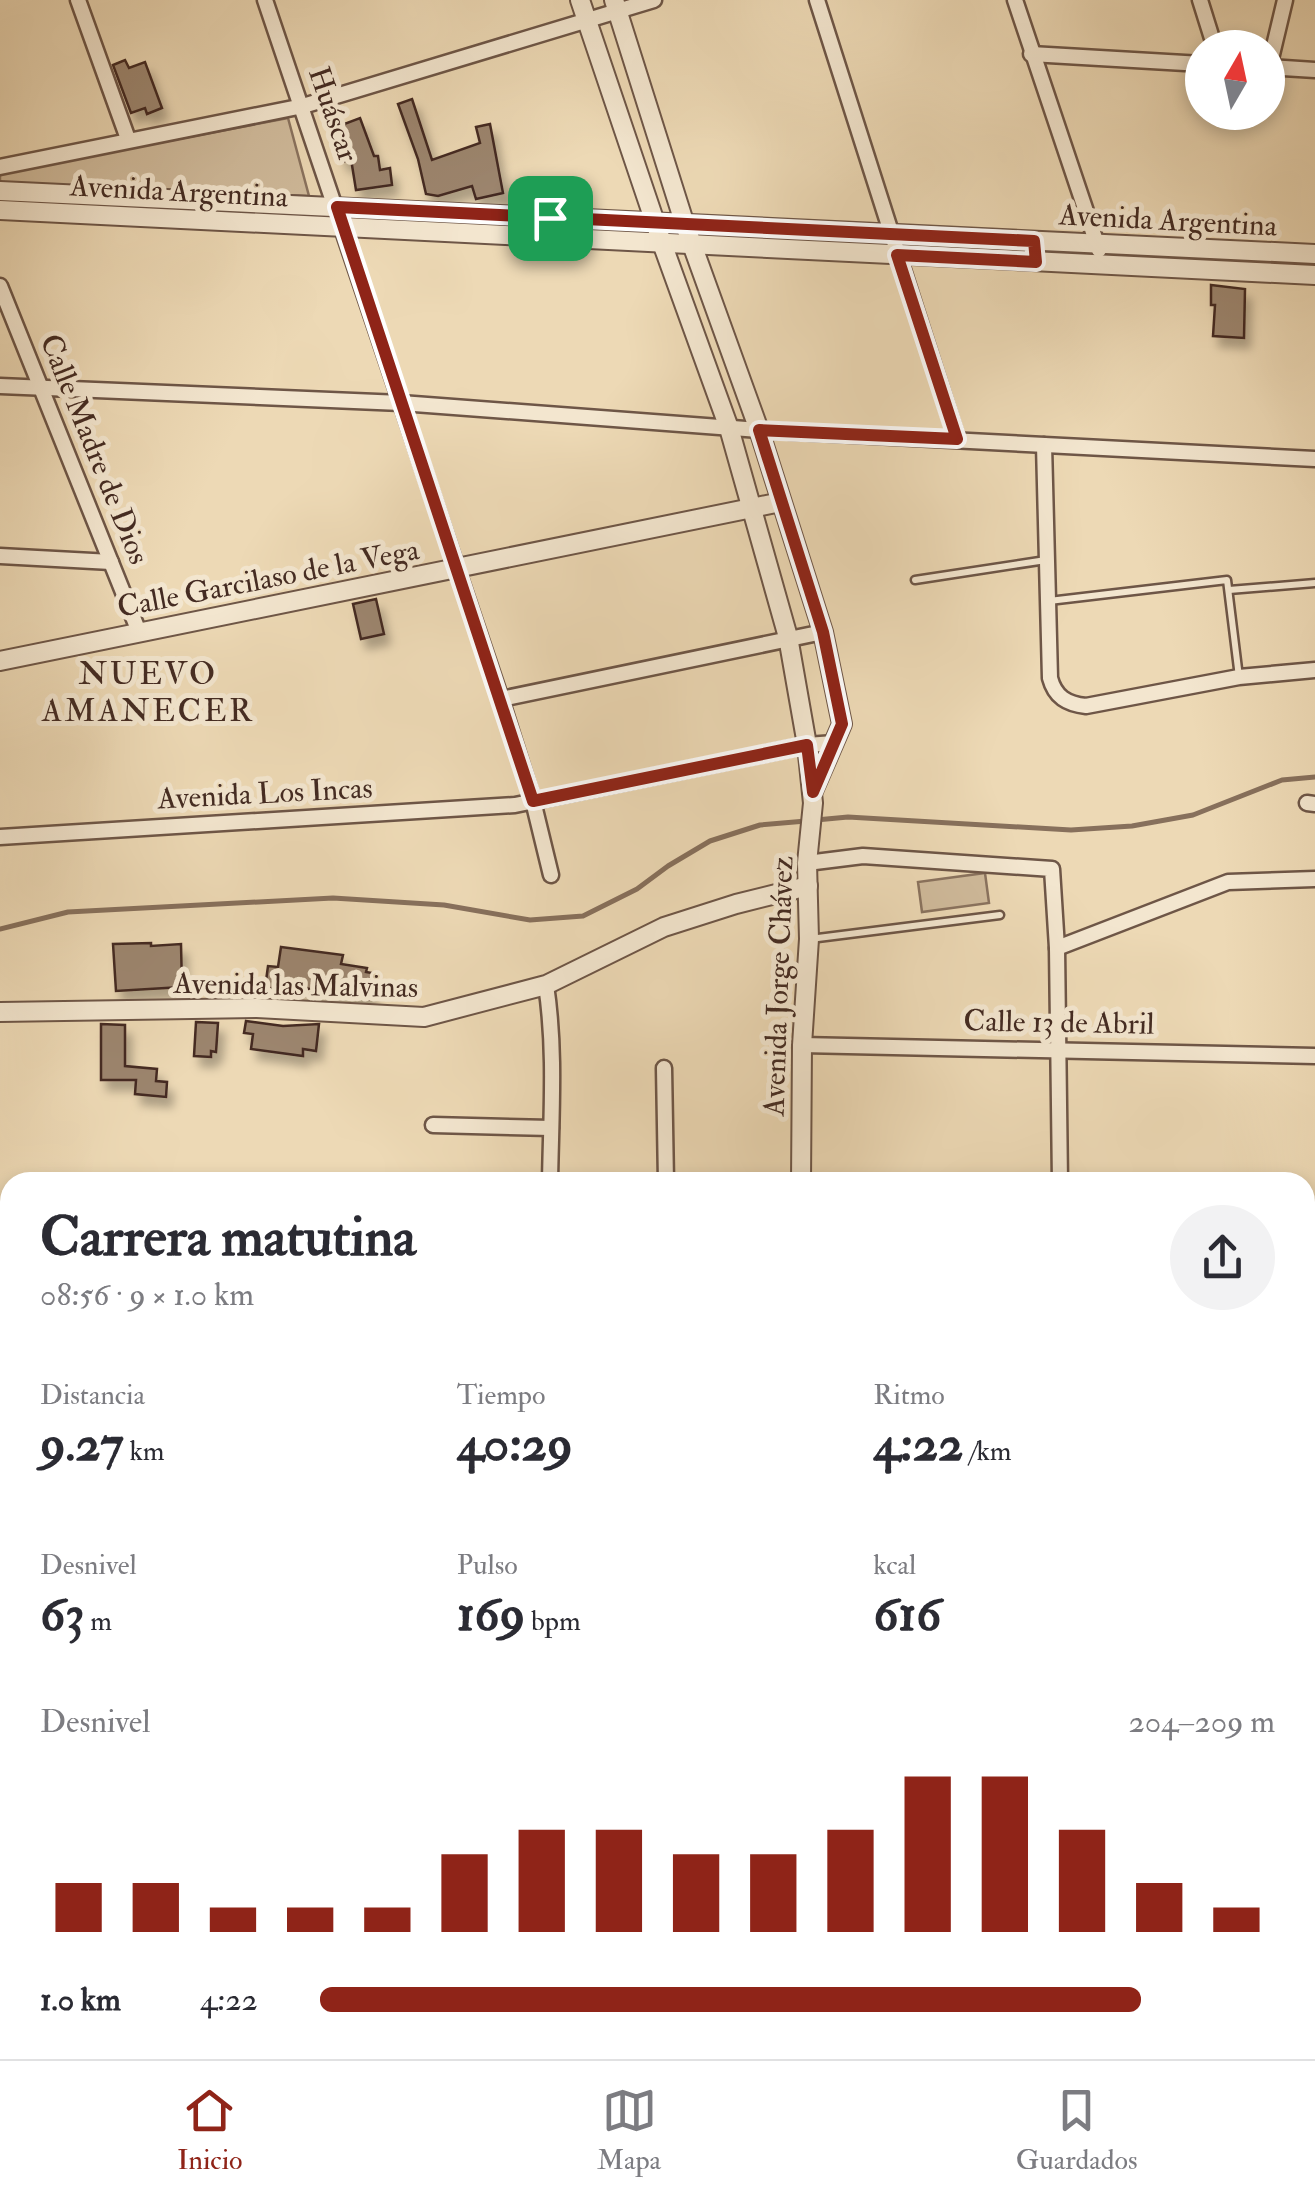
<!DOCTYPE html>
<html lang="es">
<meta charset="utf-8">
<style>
:root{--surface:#fff;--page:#f2f2f3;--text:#2b2b33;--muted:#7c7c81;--line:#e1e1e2;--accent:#8f2418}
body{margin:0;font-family:"IM FELL Double Pica",serif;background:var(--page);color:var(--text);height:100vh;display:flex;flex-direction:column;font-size:38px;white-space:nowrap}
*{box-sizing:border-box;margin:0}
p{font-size:32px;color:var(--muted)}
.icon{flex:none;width:55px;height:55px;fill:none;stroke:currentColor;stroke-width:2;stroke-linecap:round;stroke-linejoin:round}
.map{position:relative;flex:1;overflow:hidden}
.panel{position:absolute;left:0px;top:1172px;width:1315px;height:888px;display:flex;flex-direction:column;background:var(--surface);border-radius:30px 30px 0 0;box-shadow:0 5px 15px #0003}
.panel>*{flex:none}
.needle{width:65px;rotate:9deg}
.controls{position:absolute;left:1185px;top:30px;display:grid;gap:20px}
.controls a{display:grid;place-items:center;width:100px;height:100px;border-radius:50%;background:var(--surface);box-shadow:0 5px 15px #0003;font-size:50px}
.pin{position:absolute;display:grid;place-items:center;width:85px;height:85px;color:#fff;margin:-42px;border-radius:20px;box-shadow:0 5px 15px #0006}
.round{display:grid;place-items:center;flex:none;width:105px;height:105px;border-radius:52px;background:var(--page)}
.summary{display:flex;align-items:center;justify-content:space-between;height:170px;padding:0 40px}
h1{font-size:55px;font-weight:800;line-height:75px}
.figures{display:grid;grid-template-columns:repeat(3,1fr);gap:15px;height:170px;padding:10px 40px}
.figures div{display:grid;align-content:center}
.figures b{font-size:50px;font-weight:800}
.figures small{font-size:28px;font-weight:400}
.figures p{font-size:28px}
.chart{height:280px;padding:20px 40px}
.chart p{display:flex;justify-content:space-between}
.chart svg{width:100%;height:180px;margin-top:10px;stroke:var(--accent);stroke-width:6}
ul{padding:0 40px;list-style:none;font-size:32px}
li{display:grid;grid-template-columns:160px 120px 1fr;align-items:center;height:75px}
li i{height:25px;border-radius:12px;background:var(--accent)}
.tab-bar{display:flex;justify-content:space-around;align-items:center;height:140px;border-top:2px solid var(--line);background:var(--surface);font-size:28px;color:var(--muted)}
.tab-bar a{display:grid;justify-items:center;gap:5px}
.tab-bar .selected{color:var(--accent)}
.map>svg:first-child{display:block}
.green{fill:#d0bb9c;stroke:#8a735f;stroke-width:2.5}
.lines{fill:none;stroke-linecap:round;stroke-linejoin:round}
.stream{stroke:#87705c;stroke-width:5}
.building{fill:#9c856e;stroke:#442b22;stroke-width:2.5;filter:url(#shadow)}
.service-casing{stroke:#6e5647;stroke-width:11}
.minor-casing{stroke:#6e5647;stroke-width:19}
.tertiary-casing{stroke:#6e5647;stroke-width:22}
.service{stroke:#f3e6cf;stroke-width:6}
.minor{stroke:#f3e6cf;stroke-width:14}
.tertiary{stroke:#f3e6cf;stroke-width:18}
.route-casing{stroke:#fff;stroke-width:20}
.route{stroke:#8f2418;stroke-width:12}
.labels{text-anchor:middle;stroke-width:10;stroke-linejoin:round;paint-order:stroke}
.street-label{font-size:30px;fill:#442b22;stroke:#f3e6cf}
.neighbourhood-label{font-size:32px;letter-spacing:2.5px;fill:#442b22;stroke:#f3e6cf}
</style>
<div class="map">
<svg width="1315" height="2059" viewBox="0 0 1315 2059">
<defs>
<filter id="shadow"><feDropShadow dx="6" dy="10" stdDeviation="5" flood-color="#0004"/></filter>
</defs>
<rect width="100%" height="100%" fill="#edd9b5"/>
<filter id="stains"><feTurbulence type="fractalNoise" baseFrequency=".002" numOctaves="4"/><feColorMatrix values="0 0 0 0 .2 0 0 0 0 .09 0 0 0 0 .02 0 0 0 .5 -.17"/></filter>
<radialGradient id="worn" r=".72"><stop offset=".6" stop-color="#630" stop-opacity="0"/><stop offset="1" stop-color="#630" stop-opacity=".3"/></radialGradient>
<g class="green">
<polygon points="288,118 309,196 0,184 0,173"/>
<polygon points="985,873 989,903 922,912 918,882"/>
<rect x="1305" y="1603" width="10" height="171"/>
</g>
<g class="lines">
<g class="stream">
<polyline points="816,820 848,817 1071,830 1132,826 1193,815 1282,780 1315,777"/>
<polyline points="0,929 68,912 333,898 444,905 530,920 583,916 637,889 668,866 710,841 760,825 806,821"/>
</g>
</g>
<g class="building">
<polygon points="125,60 129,68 145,62 162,108 147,114 145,108 131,113 113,65"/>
<polygon points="412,99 432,160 480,143 476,127 490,124 503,193 476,199 472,186 438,196 426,194 418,159 398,104"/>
<polygon points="360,118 374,156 378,156 380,170 390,168 392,185 356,190 351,159 343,162 331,129"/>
<polygon points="1211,285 1245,289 1244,338 1213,336 1215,305 1211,305"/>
<polygon points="376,599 384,634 361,639 353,604"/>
<polygon points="151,943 151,946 181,944 182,987 116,991 113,944"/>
<polygon points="281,947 343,955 341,964 367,968 366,972 372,973 369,999 286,985 285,990 265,988 268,966 278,967"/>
<polygon points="246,1021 283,1026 319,1024 316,1051 303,1049 303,1056 251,1049 253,1034 244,1033"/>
<polygon points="196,1022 218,1023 216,1052 211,1051 211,1057 194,1056"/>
<polygon points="101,1024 125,1025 125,1066 157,1069 156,1081 167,1082 166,1097 135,1094 136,1080 101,1080"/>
</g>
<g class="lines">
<g class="service-casing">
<g id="service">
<polyline points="915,580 1046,560"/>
<polyline points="1229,590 1315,583"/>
<polyline points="1049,601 1227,580 1239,677"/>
<polyline points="810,939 1000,915"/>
</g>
</g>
<g class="minor-casing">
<g id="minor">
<polyline points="78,0 128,139"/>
<polyline points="265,0 501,699 533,801 551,875"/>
<polyline points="817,0 957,439"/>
<polyline points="1015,0 1099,250"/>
<polyline points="1200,0 1215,48"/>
<polyline points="1031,54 1202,64"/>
<polyline points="1268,67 1315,70"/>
<polyline points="1269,67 1285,0"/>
<polyline points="0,167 303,106 654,0"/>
<polyline points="0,286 139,632"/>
<polyline points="0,386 401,403 759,430 1315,459"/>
<path d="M1044 445 1050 678C1055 697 1067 704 1086 706L1239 677 1315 670"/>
<polyline points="0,556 111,562"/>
<polyline points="501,699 823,632"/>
<polyline points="1307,803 1315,804"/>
<polyline points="0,837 515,805 807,745 834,743"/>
<polyline points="807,863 863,856 1052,869 1057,948 1060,1182"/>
<polyline points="1057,948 1228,882 1315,879"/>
<path d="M546 985C556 1051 551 1116 550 1182"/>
<polyline points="802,1045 1315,1056"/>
<polyline points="664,1068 666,1182"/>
<polyline points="433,1125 551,1128"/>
<polyline points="0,1230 10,1230"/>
<polyline points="1305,1235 1315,1235"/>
<polyline points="0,1405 10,1405"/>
<polyline points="1305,1416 1315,1416"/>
<polyline points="0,1489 10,1489"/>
<polyline points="1305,1594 1315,1594"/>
<polyline points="0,1663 10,1664"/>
<polyline points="0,1750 10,1678"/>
<polyline points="1305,1999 1315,1999"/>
<polyline points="1303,2050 1303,2059"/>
<polyline points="0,2051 77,2059"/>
<polyline points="115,2059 116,2050"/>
<polyline points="276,2059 281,2050"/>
<polyline points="796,2059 796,2050"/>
<polyline points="1063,2059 1063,2050"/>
</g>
</g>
<g class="tertiary-casing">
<g id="tertiary">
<polyline points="580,0 662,243 729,428 788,637 807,745 813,803 807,863 809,939 802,1045 801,1182"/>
<polyline points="614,0 685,225 759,430 823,632 842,724 813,791"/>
<polyline points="0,191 1315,254"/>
<polyline points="0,210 1315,275"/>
<polyline points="0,661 781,502"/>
<polyline points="0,1012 257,1008 424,1017 546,985 664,927 736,904 808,886"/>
<polyline points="1305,1785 1315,1784"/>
<polyline points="1305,1814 1315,1814"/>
<polyline points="549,2059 549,2050"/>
</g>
</g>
<use href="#service" class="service"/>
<use href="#minor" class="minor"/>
<use href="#tertiary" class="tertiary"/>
</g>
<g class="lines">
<g class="route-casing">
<polygon id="route" points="337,207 1034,241 1036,262 897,255 957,439 759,430 823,632 842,724 813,792 807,745 533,801"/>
</g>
<use href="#route" class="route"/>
</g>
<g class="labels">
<g class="street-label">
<text transform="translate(334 114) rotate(71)" y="10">Huáscar</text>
<text transform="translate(179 191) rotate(3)" y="10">Avenida Argentina</text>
<text transform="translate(1168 220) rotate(3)" y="10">Avenida Argentina</text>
<text transform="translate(95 449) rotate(68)" y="10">Calle Madre de Dios</text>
<text transform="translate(268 578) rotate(-11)" y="10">Calle Garcilaso de la Vega</text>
<text transform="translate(265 793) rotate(-3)" y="10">Avenida Los Incas</text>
<text transform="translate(296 985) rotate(1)" y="10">Avenida las Malvinas</text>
<text transform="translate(778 986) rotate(-88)" y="10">Avenida Jorge Chávez</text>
<text transform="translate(1059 1022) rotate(1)" y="10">Calle 13 de Abril</text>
</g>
<g class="neighbourhood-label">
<text x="148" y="684">NUEVO<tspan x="148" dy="37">AMANECER</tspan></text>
</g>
</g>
<rect width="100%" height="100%" filter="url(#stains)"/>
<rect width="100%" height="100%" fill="url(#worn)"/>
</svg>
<div class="controls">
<a><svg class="needle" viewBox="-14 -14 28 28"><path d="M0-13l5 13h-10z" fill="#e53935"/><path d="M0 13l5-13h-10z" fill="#7c7c81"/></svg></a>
</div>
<div class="pin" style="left:550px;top:218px;background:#1e9e55"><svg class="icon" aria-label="arrive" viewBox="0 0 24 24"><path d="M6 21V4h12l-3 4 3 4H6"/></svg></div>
<section class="panel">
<div class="summary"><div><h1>Carrera matutina</h1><p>08:56 · 9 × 1.0 km</p></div><a class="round"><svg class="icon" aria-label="share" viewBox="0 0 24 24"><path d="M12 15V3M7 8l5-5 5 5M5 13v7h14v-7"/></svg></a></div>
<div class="figures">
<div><p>Distancia</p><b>9.27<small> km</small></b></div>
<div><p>Tiempo</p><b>40:29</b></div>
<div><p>Ritmo</p><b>4:22<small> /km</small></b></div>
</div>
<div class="figures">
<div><p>Desnivel</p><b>63<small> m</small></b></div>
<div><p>Pulso</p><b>169<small> bpm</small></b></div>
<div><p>kcal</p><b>616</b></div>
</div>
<div class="chart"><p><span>Desnivel</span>204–209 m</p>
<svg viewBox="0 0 160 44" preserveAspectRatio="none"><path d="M5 44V32M15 44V32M25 44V38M35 44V38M45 44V38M55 44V25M65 44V19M75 44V19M85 44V25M95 44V25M105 44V19M115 44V6M125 44V6M135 44V19M145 44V32M155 44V38"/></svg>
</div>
<ul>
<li><b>1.0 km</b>4:22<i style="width:86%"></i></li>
</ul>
</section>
</div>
<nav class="tab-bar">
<a class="selected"><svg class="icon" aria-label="home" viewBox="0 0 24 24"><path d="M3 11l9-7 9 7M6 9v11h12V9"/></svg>Inicio</a>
<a><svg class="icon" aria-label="map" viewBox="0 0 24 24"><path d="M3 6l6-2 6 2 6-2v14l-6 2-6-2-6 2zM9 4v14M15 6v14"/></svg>Mapa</a>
<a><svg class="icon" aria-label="saved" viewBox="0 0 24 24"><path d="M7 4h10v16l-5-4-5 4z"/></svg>Guardados</a>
</nav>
